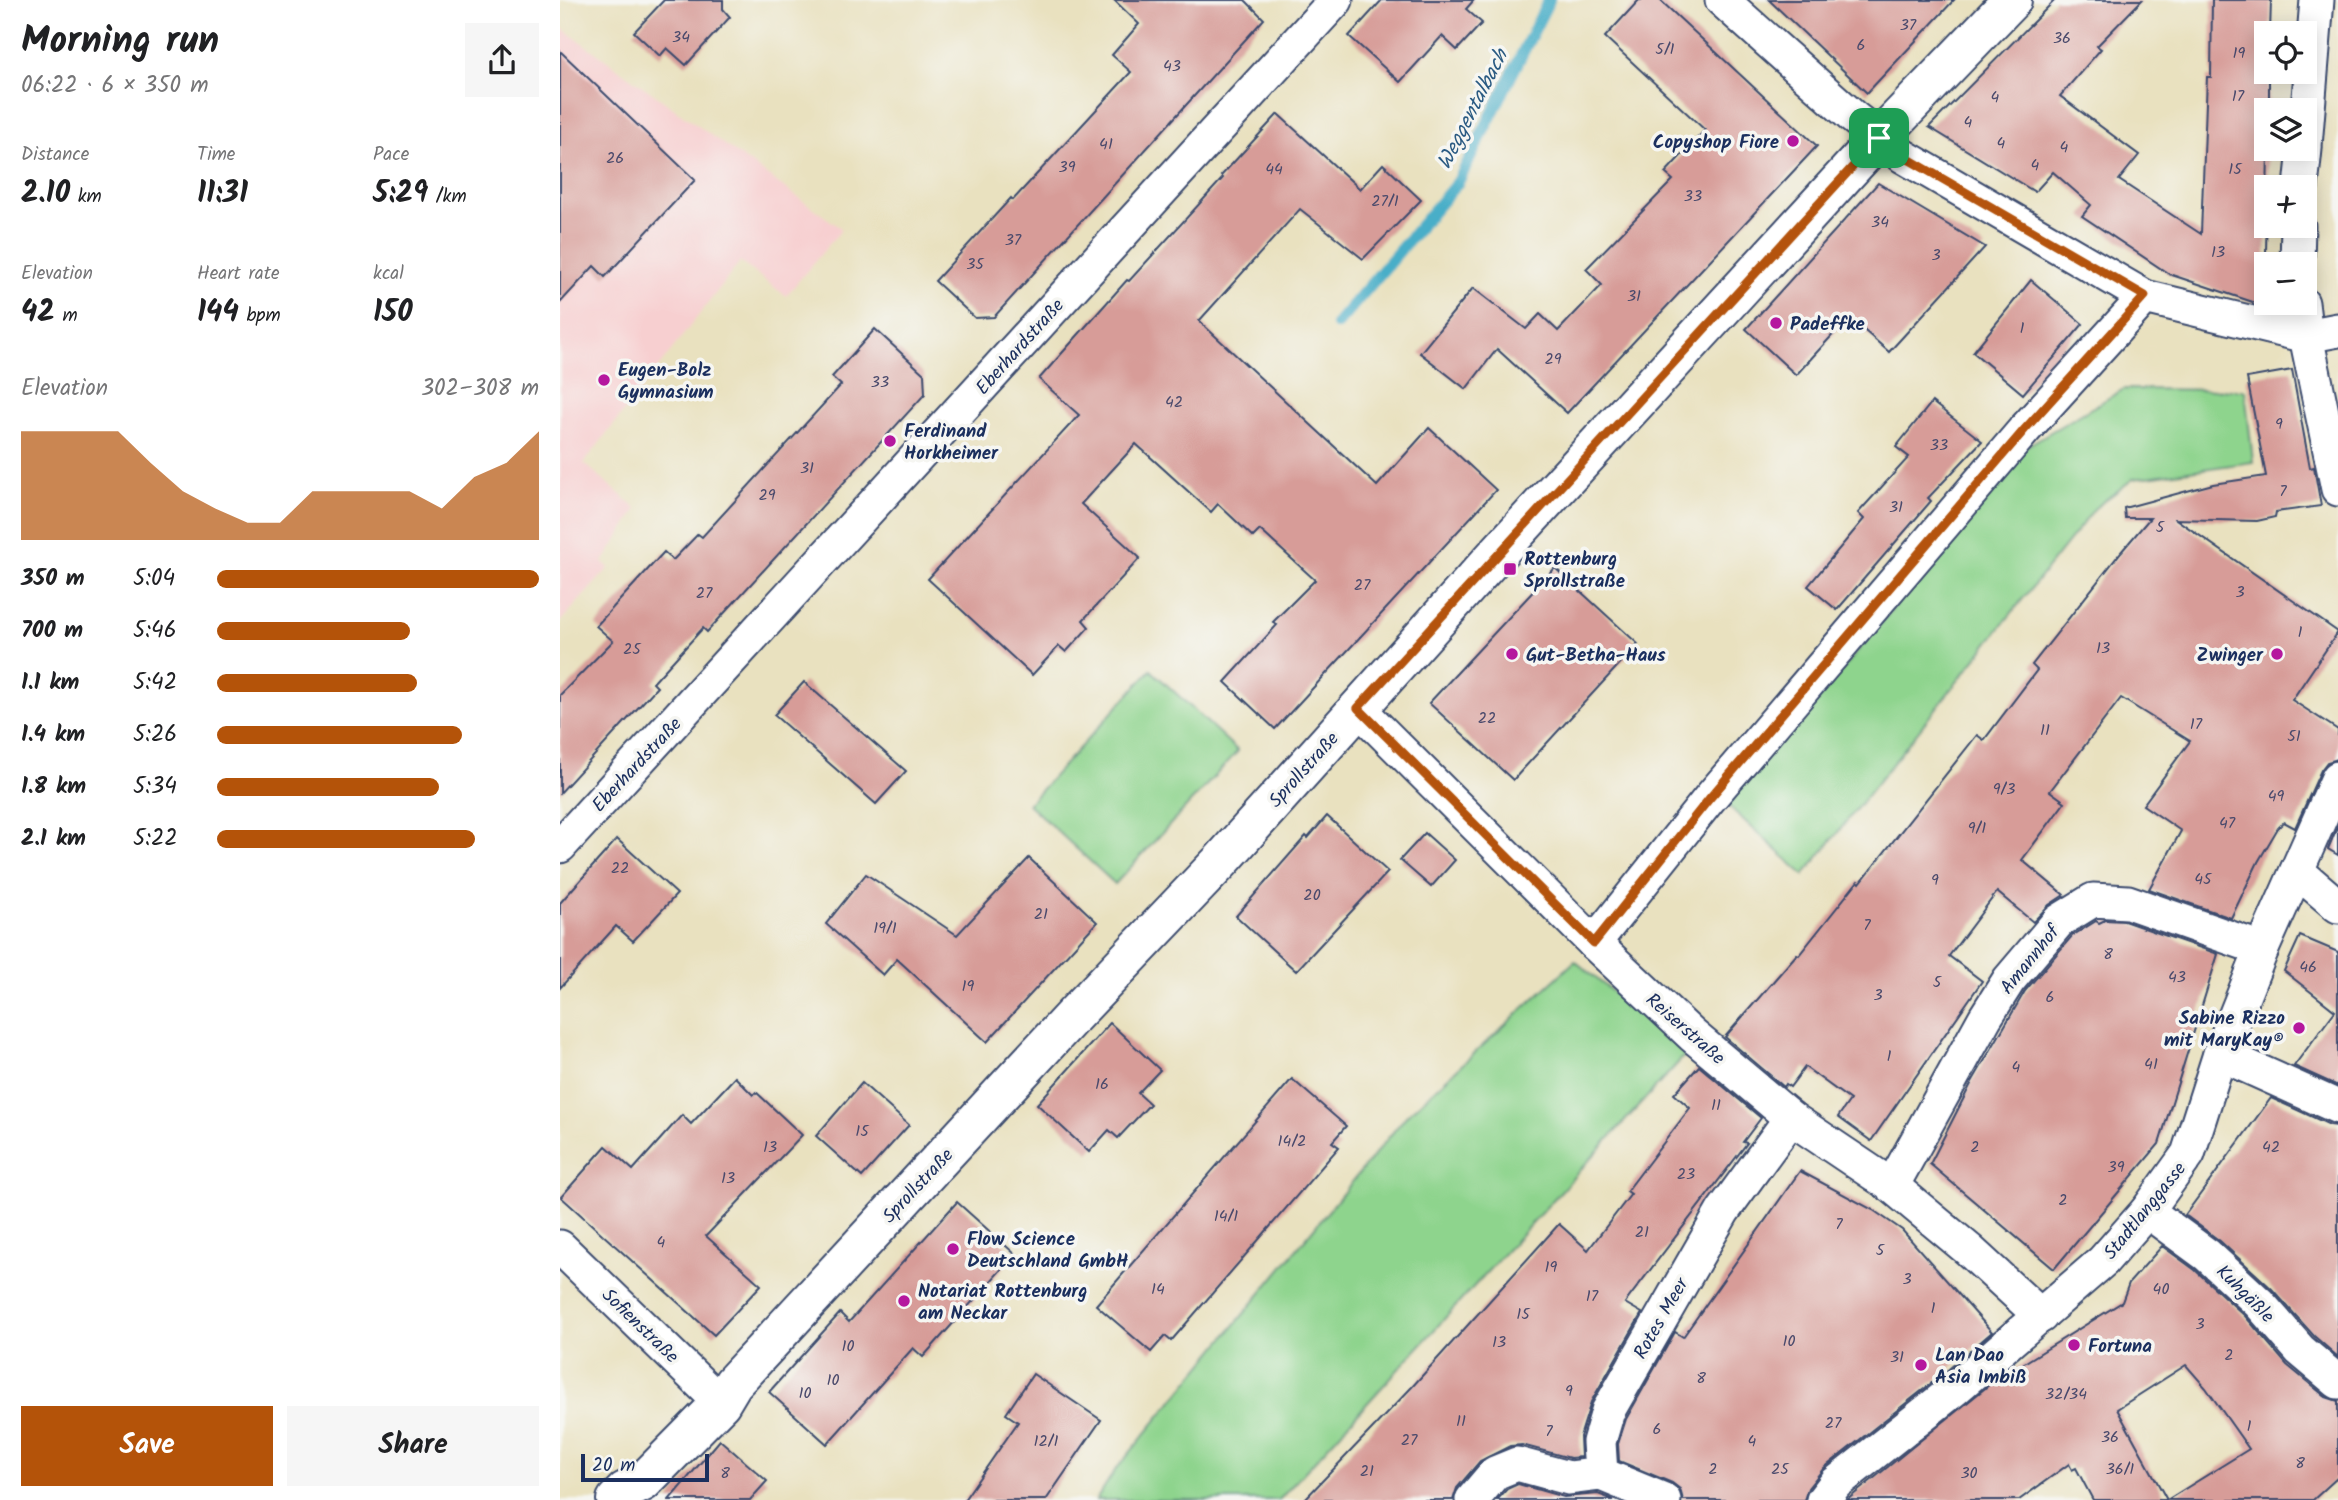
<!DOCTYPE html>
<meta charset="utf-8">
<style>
:root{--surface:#fff;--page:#f6f6f6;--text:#202124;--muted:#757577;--accent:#b45309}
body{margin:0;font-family:Kalam,sans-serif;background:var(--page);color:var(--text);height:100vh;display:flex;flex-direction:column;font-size:26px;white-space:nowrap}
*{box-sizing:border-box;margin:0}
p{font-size:23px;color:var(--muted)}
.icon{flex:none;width:38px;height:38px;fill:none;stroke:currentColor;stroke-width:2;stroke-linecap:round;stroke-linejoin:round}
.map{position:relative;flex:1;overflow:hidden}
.drawer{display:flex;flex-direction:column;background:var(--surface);width:560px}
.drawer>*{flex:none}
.fabs{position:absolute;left:1694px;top:21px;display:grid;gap:14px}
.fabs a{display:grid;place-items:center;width:63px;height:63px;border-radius:0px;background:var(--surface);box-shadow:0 4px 18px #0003;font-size:35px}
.scale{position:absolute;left:21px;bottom:18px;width:128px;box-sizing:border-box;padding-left:7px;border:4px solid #1b2f5e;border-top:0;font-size:19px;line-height:24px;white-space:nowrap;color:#1b2f5e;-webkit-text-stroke:5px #f6f6f2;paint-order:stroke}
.pin{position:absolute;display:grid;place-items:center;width:60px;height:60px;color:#fff;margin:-30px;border-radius:14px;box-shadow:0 4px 10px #0006}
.round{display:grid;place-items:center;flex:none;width:74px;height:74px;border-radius:0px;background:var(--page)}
.summary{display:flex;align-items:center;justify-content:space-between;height:119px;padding:0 21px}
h1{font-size:38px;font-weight:700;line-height:52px}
.figures{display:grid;grid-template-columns:repeat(3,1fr);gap:10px;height:119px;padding:7px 21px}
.figures div{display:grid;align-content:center}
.figures b{font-size:30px;font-weight:700}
.figures small{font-size:19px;font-weight:400}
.figures p{font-size:19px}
.chart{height:196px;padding:14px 21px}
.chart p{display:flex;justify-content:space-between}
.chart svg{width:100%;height:126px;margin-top:7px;fill:var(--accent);opacity:.7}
.primary-button{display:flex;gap:14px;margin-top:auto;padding:14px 21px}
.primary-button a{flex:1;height:80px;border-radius:0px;background:var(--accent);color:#fff;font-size:28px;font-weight:700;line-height:80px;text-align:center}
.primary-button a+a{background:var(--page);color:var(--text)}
ul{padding:0 21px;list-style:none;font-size:23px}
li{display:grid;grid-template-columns:112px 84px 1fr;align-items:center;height:52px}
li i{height:18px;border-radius:9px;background:var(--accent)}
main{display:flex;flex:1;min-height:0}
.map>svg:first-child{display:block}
.built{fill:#f7cfd0}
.green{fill:#8ed48d;stroke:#548276;stroke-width:2}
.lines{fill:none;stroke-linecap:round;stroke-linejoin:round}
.stream{stroke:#49aec8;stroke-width:12}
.building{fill:#d79c98}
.street-casing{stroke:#3a4a6d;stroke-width:37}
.secondary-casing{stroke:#3a4a6d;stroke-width:42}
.street{stroke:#fff;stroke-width:33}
.secondary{stroke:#fff;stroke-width:38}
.route-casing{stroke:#fff;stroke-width:14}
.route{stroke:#b45309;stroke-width:9}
.poi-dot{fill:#b5179e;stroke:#f6f6f2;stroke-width:2.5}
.labels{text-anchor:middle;stroke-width:7;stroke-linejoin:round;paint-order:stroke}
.number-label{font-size:16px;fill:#4a4a6c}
.poi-label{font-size:19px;font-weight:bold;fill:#1b2f5e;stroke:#f6f6f2;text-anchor:start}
.street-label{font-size:19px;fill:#1b2f5e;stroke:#f6f6f2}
.water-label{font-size:21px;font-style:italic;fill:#2b5b83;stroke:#f6f6f2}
</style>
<main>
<section class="drawer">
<div class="summary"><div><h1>Morning run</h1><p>06:22 · 6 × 350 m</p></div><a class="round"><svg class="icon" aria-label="share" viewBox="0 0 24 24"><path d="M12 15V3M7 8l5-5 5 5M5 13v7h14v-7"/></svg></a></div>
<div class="figures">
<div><p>Distance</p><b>2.10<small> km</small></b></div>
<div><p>Time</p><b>11:31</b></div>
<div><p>Pace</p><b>5:29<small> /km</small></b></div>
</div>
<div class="figures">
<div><p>Elevation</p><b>42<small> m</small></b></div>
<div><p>Heart rate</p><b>144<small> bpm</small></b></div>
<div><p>kcal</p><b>150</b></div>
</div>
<div class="chart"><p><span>Elevation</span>302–308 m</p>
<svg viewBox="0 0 160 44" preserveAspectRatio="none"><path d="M0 44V6L10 6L20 6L30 6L40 17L50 27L60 33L70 38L80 38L90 27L100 27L110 27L120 27L130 33L140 22L150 17L160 6V44z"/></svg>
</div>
<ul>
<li><b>350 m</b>5:04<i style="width:100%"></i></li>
<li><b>700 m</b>5:46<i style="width:60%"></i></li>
<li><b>1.1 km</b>5:42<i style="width:62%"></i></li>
<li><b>1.4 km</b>5:26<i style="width:76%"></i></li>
<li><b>1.8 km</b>5:34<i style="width:69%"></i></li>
<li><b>2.1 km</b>5:22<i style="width:80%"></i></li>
</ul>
<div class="primary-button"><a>Save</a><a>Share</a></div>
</section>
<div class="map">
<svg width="1778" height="1500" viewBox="0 0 1778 1500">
<rect width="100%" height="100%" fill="#f6f6f2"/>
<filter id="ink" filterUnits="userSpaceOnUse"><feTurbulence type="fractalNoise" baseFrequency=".0143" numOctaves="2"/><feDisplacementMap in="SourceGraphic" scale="14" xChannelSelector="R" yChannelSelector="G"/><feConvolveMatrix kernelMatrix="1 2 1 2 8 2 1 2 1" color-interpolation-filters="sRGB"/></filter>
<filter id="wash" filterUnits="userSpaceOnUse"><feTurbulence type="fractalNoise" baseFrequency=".00686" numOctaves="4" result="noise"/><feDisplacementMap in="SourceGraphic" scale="28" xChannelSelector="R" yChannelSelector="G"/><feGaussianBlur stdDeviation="1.57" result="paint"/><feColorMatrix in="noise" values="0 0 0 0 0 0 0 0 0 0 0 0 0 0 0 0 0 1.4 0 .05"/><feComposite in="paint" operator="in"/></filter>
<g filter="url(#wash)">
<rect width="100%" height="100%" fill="#e9e1bf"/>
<polygon class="built" points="0,27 282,229 226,296 180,262 24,463 77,509 43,562 49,568 0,622"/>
<g class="green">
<polygon points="1564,389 1685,390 1693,462 1573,479 1535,508 1244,875 1165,803 1260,697 1465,447"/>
<polygon points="591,670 678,751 555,884 468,804"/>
<polygon points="1015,961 1127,1053 719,1500 536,1500 554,1472 847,1115"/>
</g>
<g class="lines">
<polyline class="stream" points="777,324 898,182 989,0"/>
</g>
<g id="blocks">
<g class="building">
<polygon points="104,0 163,0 163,9 170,17 126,65 107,48 100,56 74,32"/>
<polygon points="554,0 685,0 704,19 434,317 415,318 375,281 451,198 453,200 571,72 552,55 579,24"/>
<polygon points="822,0 914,0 906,9 922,23 897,50 882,36 840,82 789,36"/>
<polygon points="1079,0 1100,0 1257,146 1007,413 937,349 906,389 860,353 913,288 966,329 980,314 998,331 1042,285 1026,269 1113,180 1105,173 1145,130 1045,37"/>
<polygon points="1209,0 1394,0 1307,93"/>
<polygon points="1495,0 1582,0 1537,46 1541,49 1500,96 1579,155 1559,180 1641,234 1647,77 1651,77 1652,0 1711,0 1710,33 1706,33 1706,72 1709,72 1709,110 1706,110 1708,149 1705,306 1609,274 1522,216 1531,205 1493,172 1475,192 1369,127"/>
<polygon points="0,51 135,180 45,277 34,266 0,303"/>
<polygon points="718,114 800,189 823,164 861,200 803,259 740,209 639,321 817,486 869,428 936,490 715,729 665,682 717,625 713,622 755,580 700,530 693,537 658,504 651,512 576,444 521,504 580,558 523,620 529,627 506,652 499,646 472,675 368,579 519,415 479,379 567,280 569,281 663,178 661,176"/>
<polygon points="1318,183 1425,247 1329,352 1289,317 1236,375 1186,329"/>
<polygon points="1471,280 1523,324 1463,394 1413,352"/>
<polygon points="315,329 364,374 365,394 147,632 143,628 93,683 97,687 0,793 0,695 53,641 36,626 104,552 113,560 138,534 142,537 281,385 272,377"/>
<polygon points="1732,370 1750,468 1754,467 1761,506 1716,512 1715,517 1697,521 1616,519 1778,632 1732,700 1778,730 1778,759 1767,762 1761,770 1735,828 1724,822 1718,828 1698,862 1671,918 1589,889 1621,831 1583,805 1630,741 1561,698 1490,791 1505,802 1462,860 1504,895 1489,905 1473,922 1437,892 1389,956 1422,981 1311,1141 1278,1117 1290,1100 1245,1067 1230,1087 1226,1084 1224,1087 1165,1037 1237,954 1239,955 1298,881 1300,883 1417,735 1424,740 1477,670 1472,665 1561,552 1590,518 1565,518 1564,508 1653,484 1706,476 1687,378"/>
<polygon points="1372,402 1422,441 1368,498 1371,501 1277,610 1248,586 1304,519 1298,513 1349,457 1336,447"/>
<polygon points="995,568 1078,644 953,780 869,703"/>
<polygon points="244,682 346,771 316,804 214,715"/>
<polygon points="767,816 828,872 736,971 676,916 746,836 748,838"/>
<polygon points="1778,825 1778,855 1768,849"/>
<polygon points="865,833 895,860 871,887 840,860"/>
<polygon points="57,839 117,894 73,941 56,926 0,988 0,903"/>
<polygon points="469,858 537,922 427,1042 337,959 323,975 266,924 306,874 397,935"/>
<polygon points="1545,920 1564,921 1658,954 1599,1144 1494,1269 1370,1164 1412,1082 1465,991 1512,936 1536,921 1539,923"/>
<polygon points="1740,936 1778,952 1778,1086 1734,1066 1775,1011 1724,971"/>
<polygon points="550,1023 600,1070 578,1093 590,1104 558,1138 549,1130 529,1152 477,1104"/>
<polygon points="1139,1066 1201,1118 1183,1142 1187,1143 1065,1303 1082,1313 1031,1402 1020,1437 1021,1457 1010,1458 962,1445 950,1446 920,1461 897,1488 893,1500 744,1500 852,1387 999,1224 1028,1250 1071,1194 1067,1191 1130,1108 1114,1094"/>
<polygon points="175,1077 193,1095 196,1092 242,1135 146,1236 201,1285 154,1335 1,1197 46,1146 73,1170 122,1115 131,1124"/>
<polygon points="732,1079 786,1126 772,1142 779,1147 611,1341 605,1336 591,1352 536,1305"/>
<polygon points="302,1083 349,1125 302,1177 256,1136"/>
<polygon points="1711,1098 1770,1125 1778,1126 1778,1357 1754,1336 1712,1289 1660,1241 1625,1215"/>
<polygon points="1240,1171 1313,1210 1342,1230 1432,1332 1383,1374 1264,1468 1248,1488 1244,1500 1123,1500 1120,1489 1112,1483 1059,1461 1058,1444 1066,1419 1115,1332 1123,1337"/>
<polygon points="397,1202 455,1254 363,1357 353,1348 267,1444 209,1392 280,1313 289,1322"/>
<polygon points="1602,1246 1635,1270 1685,1316 1727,1365 1766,1397 1778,1401 1778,1477 1753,1500 1607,1500 1689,1449 1646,1388 1626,1365 1557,1409 1607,1500 1533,1500 1516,1468 1512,1470 1509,1464 1459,1500 1287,1500 1429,1385 1562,1302 1569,1283"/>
<polygon points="473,1374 541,1420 486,1500 404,1500 458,1422 446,1414"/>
<polygon points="160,1440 207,1481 190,1500 109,1500"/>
<polygon points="958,1484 1004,1497 1038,1494 1054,1500 937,1500 947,1489"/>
</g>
</g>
</g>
<g filter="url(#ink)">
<use href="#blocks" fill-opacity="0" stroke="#3a4a6d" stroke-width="2"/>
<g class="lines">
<g class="street-casing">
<g id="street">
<polyline points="1162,0 1293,117 1343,156 1585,297 1746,336 1778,330"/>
<polyline points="1745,146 1757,0"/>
<polyline points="1741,187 1745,149"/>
<polyline points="1737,264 1738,226"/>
<polyline points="1742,303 1746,336 1778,489"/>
<polyline points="798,708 1034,943 1132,1035 1231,1118 1332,1186 1409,1250 1481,1316"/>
<polyline points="0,846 776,0"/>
<polyline points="1737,871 1778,906"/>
<polyline points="1034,943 1149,799 1465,429 1585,297"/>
<polyline points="1660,1054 1778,1107"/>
<polyline points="1332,1186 1425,1018 1449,980 1499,921 1533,900 1568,902 1702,949"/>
<polyline points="1587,1211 1647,1255 1699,1303 1740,1350 1778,1382"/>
<polyline points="0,1247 161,1403"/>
<polyline points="912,1500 935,1473 957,1464 1009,1478 1041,1474"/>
<polyline points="1104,1500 1041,1474 1039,1442 1048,1411 1163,1211 1231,1118"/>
<polyline points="1263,1500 1276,1483 1395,1389 1543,1261 1587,1211 1628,1154 1660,1054 1702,949 1778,778"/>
</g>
</g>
<g class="secondary-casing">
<polyline id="secondary" points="56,1500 65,1491 83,1482 161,1403 173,1383 511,1018 661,861 935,556 1319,138 1452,0"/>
</g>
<use href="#street" class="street"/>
<use href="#secondary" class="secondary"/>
</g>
</g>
<g class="lines" filter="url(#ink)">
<g class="route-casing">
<polygon id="route" points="1319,138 1343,156 1585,296 1465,429 1149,799 1034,943 798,708"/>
</g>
<use href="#route" class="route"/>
</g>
<g class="poi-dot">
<circle cx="1233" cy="141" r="7"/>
<circle cx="1216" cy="323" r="7"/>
<circle cx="44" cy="380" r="7"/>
<circle cx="330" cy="441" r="7"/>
<rect x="943" y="562" width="14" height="14" rx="3.5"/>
<circle cx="952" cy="654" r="7"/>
<circle cx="1717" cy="654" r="7"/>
<circle cx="1739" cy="1028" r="7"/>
<circle cx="393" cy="1249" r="7"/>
<circle cx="344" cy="1301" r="7"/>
<circle cx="1514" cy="1345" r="7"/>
<circle cx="1361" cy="1365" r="7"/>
</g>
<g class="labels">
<g class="number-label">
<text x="1348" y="30">37</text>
<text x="121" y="42">34</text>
<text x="1502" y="43">36</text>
<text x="1301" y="50">6</text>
<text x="1105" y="54">5/1</text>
<text x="1679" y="58">19</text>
<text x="612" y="71">43</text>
<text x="1678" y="101">17</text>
<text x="1435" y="102">4</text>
<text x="1408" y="127">4</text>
<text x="1441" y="148">4</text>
<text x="546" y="149">41</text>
<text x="1504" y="152">4</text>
<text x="55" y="163">26</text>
<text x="1475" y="170">4</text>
<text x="507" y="172">39</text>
<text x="714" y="174">44</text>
<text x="1675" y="174">15</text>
<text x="1133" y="201">33</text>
<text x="825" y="206">27/1</text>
<text x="1320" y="227">34</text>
<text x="453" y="245">37</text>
<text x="1658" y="257">13</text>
<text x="1376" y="260">3</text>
<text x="415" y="269">35</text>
<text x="1074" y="301">31</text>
<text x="1462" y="333">1</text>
<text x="993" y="364">29</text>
<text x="320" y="387">33</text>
<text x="614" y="407">42</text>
<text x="1719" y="429">9</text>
<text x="1379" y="450">33</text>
<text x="247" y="473">31</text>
<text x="1723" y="496">7</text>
<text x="207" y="500">29</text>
<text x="1336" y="512">31</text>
<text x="1600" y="532">5</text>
<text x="802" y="590">27</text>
<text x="1680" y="597">3</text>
<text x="144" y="598">27</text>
<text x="1740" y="637">1</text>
<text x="1543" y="653">13</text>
<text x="72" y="654">25</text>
<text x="927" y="723">22</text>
<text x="1636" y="729">17</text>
<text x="1485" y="735">11</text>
<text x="1734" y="741">51</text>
<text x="1444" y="794">9/3</text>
<text x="1716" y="801">49</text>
<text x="1667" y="828">47</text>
<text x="1417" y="833">9/1</text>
<text x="60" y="873">22</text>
<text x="1643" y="884">45</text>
<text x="1375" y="885">9</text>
<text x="752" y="900">20</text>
<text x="481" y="919">21</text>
<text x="1307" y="930">7</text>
<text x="325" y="933">19/1</text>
<text x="1548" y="959">8</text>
<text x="1748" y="972">46</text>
<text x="1617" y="982">43</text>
<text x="1377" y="987">5</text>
<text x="408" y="991">19</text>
<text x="1318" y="1000">3</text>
<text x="1490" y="1002">6</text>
<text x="1329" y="1061">1</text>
<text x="1591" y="1069">41</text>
<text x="1456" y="1072">4</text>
<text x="542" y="1089">16</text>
<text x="1156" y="1110">11</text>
<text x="302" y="1136">15</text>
<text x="732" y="1146">14/2</text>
<text x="210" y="1152">13</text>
<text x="1415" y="1152">2</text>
<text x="1711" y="1152">42</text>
<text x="1556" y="1172">39</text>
<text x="1126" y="1179">23</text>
<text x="168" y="1183">13</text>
<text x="1503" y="1205">2</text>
<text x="666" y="1221">14/1</text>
<text x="1279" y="1229">7</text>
<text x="1082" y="1237">21</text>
<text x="101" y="1247">4</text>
<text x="1320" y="1255">5</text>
<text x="991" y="1272">19</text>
<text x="1347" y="1284">3</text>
<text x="598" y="1294">14</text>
<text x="1601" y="1294">40</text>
<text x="1032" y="1301">17</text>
<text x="1373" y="1313">1</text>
<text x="963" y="1319">15</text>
<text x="1640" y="1329">3</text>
<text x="1229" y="1346">10</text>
<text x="939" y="1347">13</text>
<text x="288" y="1351">10</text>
<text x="1669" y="1360">2</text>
<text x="1337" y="1362">31</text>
<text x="1141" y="1383">8</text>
<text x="273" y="1385">10</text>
<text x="1009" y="1396">9</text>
<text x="245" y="1398">10</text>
<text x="1506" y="1399">32/34</text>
<text x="901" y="1426">11</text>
<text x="1273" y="1428">27</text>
<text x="1689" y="1431">1</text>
<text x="1097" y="1434">6</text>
<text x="989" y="1436">7</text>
<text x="1550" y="1442">36</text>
<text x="849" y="1445">27</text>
<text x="486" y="1446">12/1</text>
<text x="1192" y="1446">4</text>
<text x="1740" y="1468">8</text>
<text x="1153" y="1474">2</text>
<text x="1220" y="1474">25</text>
<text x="1560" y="1474">36/1</text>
<text x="807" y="1476">21</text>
<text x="165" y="1478">8</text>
<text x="1409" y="1478">30</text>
</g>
<g class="poi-label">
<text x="1219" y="148" text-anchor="end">Copyshop Fiore</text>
<text x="1230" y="330">Padeffke</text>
<text x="58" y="376">Eugen-Bolz<tspan x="58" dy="22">Gymnasium</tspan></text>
<text x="344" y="437">Ferdinand<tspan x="344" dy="22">Horkheimer</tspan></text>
<text x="964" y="565">Rottenburg<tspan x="964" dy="22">Sprollstraße</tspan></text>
<text x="966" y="661">Gut-Betha-Haus</text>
<text x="1703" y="661" text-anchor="end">Zwinger</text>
<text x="1725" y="1024" text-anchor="end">Sabine Rizzo<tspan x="1725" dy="22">mit MaryKay®</tspan></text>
<text x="407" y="1245">Flow Science<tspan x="407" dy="22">Deutschland GmbH</tspan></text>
<text x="358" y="1297">Notariat Rottenburg<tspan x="358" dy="22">am Neckar</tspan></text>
<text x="1528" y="1352">Fortuna</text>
<text x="1375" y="1361">Lan Dao<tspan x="1375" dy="22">Asia Imbiß</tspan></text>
</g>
<g class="street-label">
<text transform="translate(459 346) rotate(-48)" y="7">Eberhardstraße</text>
<text transform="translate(76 764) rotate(-47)" y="7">Eberhardstraße</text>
<text transform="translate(743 769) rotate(-48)" y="7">Sprollstraße</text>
<text transform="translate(1469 959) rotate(-51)" y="7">Amannhof</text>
<text transform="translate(1126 1028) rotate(41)" y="7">Reiserstraße</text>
<text transform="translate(357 1185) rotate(-47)" y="7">Sprollstraße</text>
<text transform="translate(1584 1210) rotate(-51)" y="7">Stadtlanggasse</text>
<text transform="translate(1686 1293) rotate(45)" y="7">Kuhgäßle</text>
<text transform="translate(1100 1318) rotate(-60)" y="7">Rotes Meer</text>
<text transform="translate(81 1325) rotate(44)" y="7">Sofienstraße</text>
</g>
<g class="water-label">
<text transform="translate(912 109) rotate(-63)" y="7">Weggentalbach</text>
</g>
</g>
</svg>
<div class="fabs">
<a><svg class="icon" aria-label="locate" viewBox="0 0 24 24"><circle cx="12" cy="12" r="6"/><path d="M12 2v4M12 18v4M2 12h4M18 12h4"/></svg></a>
<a><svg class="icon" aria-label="layers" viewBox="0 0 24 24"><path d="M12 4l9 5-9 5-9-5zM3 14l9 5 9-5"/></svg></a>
<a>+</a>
<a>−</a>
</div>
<div class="scale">20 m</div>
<div class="pin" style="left:1319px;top:138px;background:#1e9e55"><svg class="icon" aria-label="arrive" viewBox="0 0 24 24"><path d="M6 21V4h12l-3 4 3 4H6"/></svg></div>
</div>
</main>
